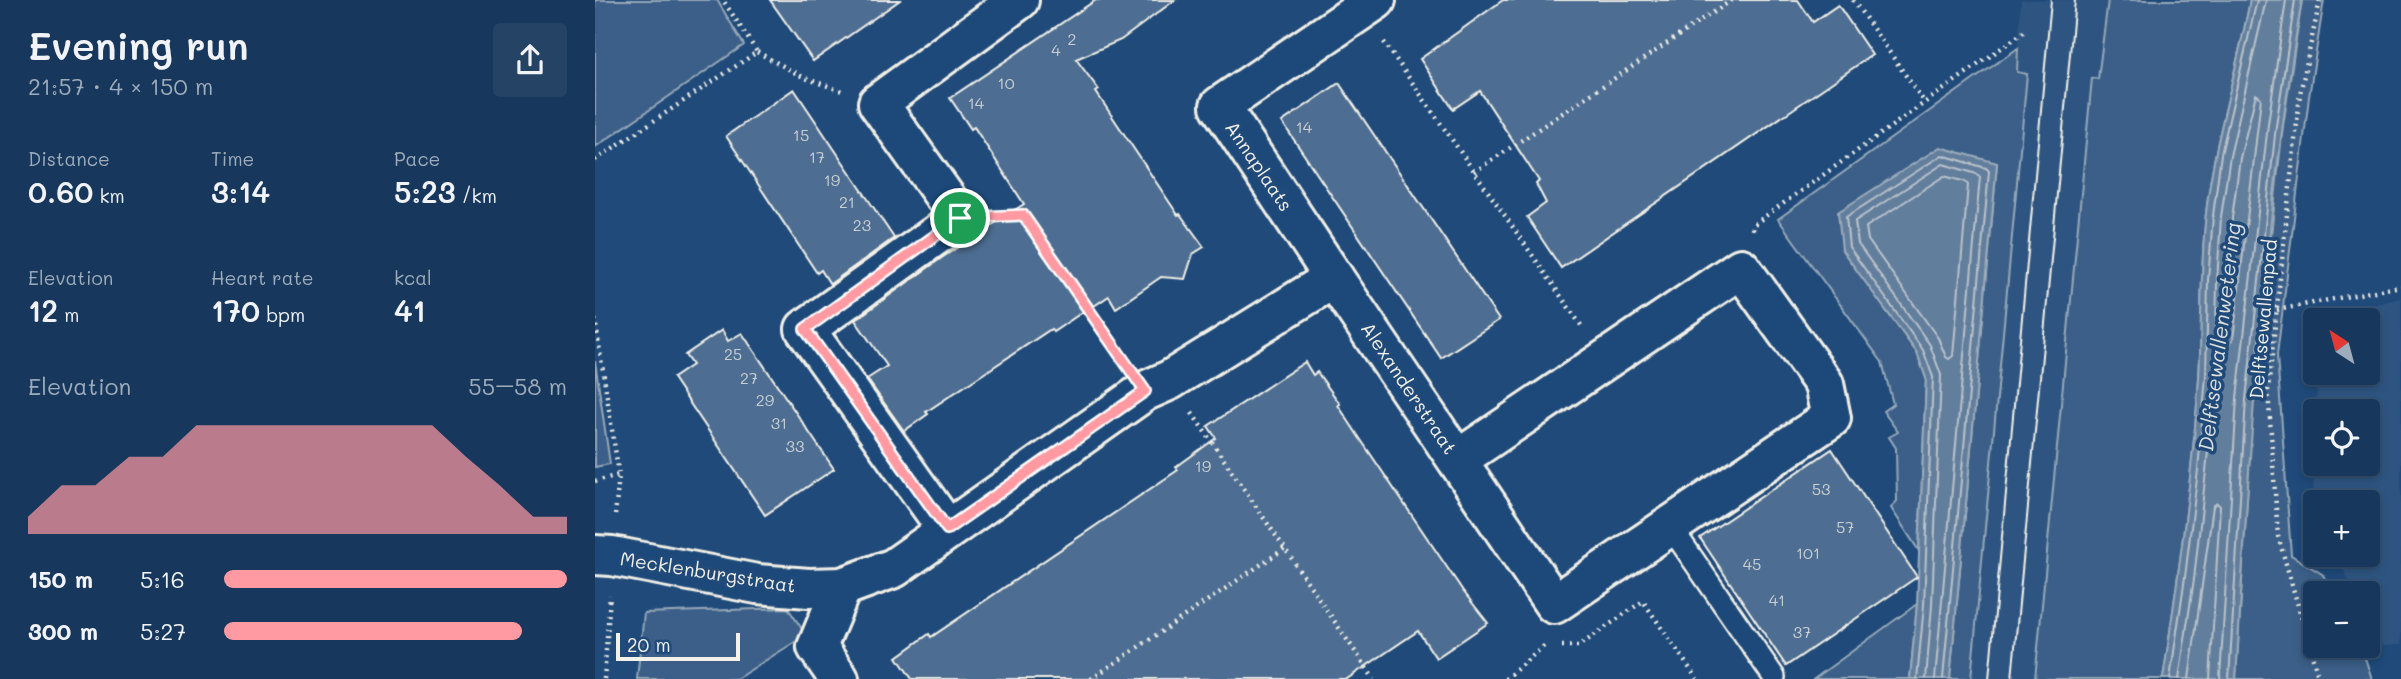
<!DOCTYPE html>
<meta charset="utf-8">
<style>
:root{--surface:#17385c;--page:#244365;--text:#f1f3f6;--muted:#9eacbb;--line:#365272;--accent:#ff9aa2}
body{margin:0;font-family:Mali,sans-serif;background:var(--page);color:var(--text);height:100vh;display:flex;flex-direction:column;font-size:26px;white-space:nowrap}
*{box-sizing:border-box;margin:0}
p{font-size:23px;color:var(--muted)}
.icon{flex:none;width:38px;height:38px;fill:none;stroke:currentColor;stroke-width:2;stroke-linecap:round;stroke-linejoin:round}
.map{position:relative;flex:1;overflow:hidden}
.drawer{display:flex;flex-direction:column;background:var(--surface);width:595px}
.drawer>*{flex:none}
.needle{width:46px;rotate:324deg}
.controls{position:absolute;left:1708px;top:308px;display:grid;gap:14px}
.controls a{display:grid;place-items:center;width:77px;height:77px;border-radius:7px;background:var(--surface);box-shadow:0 4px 10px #0003,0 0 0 2px var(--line);font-size:35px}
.scale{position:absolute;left:21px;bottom:18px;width:124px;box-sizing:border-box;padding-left:7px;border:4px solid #f4f1e8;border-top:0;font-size:19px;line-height:24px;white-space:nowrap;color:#f4f1e8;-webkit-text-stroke:5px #1f4a7a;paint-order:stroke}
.pin{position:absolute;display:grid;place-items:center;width:60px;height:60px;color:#fff;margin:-30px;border:4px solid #fff;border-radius:50%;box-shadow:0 2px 7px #0007}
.round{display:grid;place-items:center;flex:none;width:74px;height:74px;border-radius:7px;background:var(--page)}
.headline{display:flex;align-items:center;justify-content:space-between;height:119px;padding:0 28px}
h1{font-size:38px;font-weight:600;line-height:52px}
.stats{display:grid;grid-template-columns:repeat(3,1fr);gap:10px;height:119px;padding:7px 28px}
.stats div{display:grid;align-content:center}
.stats b{font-size:30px;font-weight:600}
.stats small{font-size:19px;font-weight:400}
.stats p{font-size:19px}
.chart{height:196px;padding:14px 28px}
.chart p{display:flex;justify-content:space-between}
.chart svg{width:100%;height:126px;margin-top:7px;fill:var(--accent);opacity:.7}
ul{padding:0 28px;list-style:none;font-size:23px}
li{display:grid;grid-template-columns:112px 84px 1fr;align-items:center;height:52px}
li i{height:18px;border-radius:9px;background:var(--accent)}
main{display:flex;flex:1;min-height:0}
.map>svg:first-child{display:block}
.built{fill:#2d5581}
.green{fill:#3a5f88;stroke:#97a8b8;stroke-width:2}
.water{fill:#627e9d;stroke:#9cacbb;stroke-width:2}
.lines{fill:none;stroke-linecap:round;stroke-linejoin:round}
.shore{stroke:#bac3ca;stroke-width:2}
.building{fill:#4d6e92;stroke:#f4f1e8;stroke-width:2}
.service-casing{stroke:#f4f1e8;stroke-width:26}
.minor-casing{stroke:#f4f1e8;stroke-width:44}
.path{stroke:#f4f1e8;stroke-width:4.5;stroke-dasharray:2 5;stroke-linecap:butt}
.service{stroke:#1f4a7a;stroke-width:21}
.minor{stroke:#1f4a7a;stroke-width:38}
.tram{stroke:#f4f1e8;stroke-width:2}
.route-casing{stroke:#fff;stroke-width:14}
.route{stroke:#ff9aa2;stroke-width:9}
.labels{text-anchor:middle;stroke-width:7;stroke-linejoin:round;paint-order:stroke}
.number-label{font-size:16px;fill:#cad0d2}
.street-label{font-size:19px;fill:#f4f1e8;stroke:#1f4a7a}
.water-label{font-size:21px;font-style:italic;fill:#dee0dd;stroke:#1f4a7a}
</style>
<main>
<section class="drawer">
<div class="headline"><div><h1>Evening run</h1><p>21:57 · 4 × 150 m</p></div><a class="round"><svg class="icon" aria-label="share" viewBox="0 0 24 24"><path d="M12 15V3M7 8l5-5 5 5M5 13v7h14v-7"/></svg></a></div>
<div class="stats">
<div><p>Distance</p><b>0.60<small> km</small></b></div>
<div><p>Time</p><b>3:14</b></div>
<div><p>Pace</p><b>5:23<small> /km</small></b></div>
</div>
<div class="stats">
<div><p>Elevation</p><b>12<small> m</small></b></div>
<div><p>Heart rate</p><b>170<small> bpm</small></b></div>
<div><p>kcal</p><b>41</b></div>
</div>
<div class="chart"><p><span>Elevation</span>55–58 m</p>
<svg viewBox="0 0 160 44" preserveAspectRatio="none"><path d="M0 44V38L10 27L20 27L30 17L40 17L50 6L60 6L70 6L80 6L90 6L100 6L110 6L120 6L130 17L140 27L150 38L160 38V44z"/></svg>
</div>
<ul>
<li><b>150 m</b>5:16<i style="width:100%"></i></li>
<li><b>300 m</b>5:27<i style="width:87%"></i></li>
</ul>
</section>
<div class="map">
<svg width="1806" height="679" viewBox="0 0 1806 679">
<rect width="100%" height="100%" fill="#1f4a7a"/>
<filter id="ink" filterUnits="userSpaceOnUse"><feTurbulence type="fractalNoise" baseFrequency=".0143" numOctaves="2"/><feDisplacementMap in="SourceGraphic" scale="14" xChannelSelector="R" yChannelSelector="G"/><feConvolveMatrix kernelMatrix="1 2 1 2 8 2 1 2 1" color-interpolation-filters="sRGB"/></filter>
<g filter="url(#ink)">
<g class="built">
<polygon points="1426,0 1513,0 1503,79 1497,79 1440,679 1376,679 1432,75 1422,73"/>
<polygon points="1806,298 1806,645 1787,646 1773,618 1773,593 1760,593 1741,555 1773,555 1773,502 1720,502 1720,513 1718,508 1720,423 1720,464 1773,464 1773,411 1721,411 1722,373 1773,373 1773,320 1723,320 1723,318"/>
</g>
<g class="green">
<polygon points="0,0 122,0 149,45 0,147"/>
<path d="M1513 0H1655C1642 72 1619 140 1611 213 1605 268 1607 323 1604 378 1597 479 1583 579 1568 679H1440L1497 78 1503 79Z"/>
<polygon points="1707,0 1729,0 1714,97 1682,355 1696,555 1727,574 1742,593 1720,593 1720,646 1766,646 1777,679 1641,679 1658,400 1688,126"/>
<polygon points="1423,48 1422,72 1432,74 1376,679 1355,679 1402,164 1247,250 1322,353 1331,378 1324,551 1296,508 1302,501 1301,448 1294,437 1303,432 1288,411 1298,404 1287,362 1183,219"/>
<polygon points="0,361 15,464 0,467"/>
<polygon points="1322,604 1315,679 1219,679"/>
<polygon points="193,608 211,635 141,679 42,679 49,613"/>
</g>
<g class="water">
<path d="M1655 0H1707C1668 224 1654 452 1641 679H1568C1583 579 1597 479 1604 378 1607 323 1605 268 1611 213 1619 140 1642 72 1655 0Z"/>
<polygon points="1345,147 1402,163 1355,679 1315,679 1322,604 1331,378 1322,353 1247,250 1243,212"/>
</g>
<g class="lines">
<g class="shore">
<polygon points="1661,94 1666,98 1638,340 1634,343 1631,339 1637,218 1645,158"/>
<polygon points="1349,176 1371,182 1373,185 1358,356 1354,359 1351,357 1343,338 1273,240 1271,227"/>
<polyline points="1322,679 1329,605 1338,377 1328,350 1254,247 1251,217 1347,155 1391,168 1394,171 1348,679"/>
<polyline points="1331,679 1337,605 1346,375 1335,345 1263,244 1260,221 1348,164 1382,174 1385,177 1340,679"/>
<polyline points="1575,679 1590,577 1603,470 1611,376 1613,280 1618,216 1626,154 1662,0"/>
<polyline points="1584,679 1599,579 1611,471 1620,377 1622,281 1626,217 1635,156 1671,0"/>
<polyline points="1594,679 1618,506 1622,503 1625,506 1615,679"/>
<polyline points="1625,679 1642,398 1673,124 1691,0"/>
<polyline points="1634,679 1651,399 1681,126 1700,0"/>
</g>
</g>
<g class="building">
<polygon points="175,0 305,0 218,61"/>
<polygon points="501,0 580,0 526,40 481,59 504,90 501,92 583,215 585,214 609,247 598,254 590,279 566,277 521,308 514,296 499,306 498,305 458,332 456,329 394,370 331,412 333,414 309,431 272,379 292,366 260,320 348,257 429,204 379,127 376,129 355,98"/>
<polygon points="908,0 1203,0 1218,22 1243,5 1277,55 966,268 932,217 951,203 941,184 944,181 885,91 858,109 825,59"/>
<polygon points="744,83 904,320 846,358 687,122"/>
<polygon points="199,89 299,238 235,284 226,270 222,273 131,136"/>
<polygon points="127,330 133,341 147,333 239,469 170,515 78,378 97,365 90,355"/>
<polygon points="710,362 718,375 722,372 745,404 743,405 764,437 868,591 893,623 841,658 823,631 752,679 317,679 302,657 334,634 336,637 583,470 581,467 621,438 613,426"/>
<polygon points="1237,449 1322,577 1191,666 1105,538"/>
</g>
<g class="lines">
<g class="service-casing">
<polyline id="service" points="1075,526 1179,677"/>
</g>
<g class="minor-casing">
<g id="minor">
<polyline points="739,278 625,106 781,0"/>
<polyline points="352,529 210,329 365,218 283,103 424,0"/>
<polyline points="0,555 17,556 162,584 214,588 247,587 299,568 550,391 575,380 739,278 862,460 1146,268 1229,384 1236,418 959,604 862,460"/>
<polyline points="244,679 222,647 247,587"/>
</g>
</g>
<g class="path">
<polyline points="1258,0 1330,103"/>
<polyline points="789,42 988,328"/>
<polyline points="162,52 210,78 247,91"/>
<polyline points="0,160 162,52 128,0"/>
<polyline points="879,172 1137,0"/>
<polyline points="405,216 428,215 528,358"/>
<polyline points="1157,230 1158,225 1433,29"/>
<polyline points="1682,310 1806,286"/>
<polyline points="0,319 24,475 20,516"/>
<polyline points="597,413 779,679"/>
<polyline points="0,481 24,475"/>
<polyline points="967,646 984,646 1048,601 1102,679"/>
<polyline points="9,679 15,595"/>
<polyline points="496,679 689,549"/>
<polyline points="910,679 949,646 950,642"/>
<polyline points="1724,679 1683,536 1673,390 1705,94 1725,0"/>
</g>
<use href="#service" class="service"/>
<use href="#minor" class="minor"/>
<g class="tram">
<polyline points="1394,679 1456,0"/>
<polyline points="1417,679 1480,0"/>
</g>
</g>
</g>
<g class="lines" filter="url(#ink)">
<g class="route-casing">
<polygon id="route" points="428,215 550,391 352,529 210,329 365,218"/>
</g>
<use href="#route" class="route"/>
</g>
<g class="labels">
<g class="number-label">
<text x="477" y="45">2</text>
<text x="461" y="56">4</text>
<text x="411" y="89">10</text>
<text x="381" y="109">14</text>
<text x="709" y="133">14</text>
<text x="206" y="141">15</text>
<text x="222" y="163">17</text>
<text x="237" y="186">19</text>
<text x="252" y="208">21</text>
<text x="267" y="231">23</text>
<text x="138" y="360">25</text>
<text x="154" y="384">27</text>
<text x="170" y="406">29</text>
<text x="184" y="429">31</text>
<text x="200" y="452">33</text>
<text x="608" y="472">19</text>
<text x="1226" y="495">53</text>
<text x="1250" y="533">57</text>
<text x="1213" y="559">101</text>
<text x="1157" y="570">45</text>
<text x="1182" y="606">41</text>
<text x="1207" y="638">37</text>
</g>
<g class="street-label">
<text transform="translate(664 166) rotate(56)" y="7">Annaplaats</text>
<text transform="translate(1668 319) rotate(-85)" y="7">Delftsewallenpad</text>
<text transform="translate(814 388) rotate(56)" y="7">Alexanderstraat</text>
<text transform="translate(113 572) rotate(9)" y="7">Mecklenburgstraat</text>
</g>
<g class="water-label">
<text transform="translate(1625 337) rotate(-83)" y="7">Delftsewallenwetering</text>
</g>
</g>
</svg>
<div class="controls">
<a><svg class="needle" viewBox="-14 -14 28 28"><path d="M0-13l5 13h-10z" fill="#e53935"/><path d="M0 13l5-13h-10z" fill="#9eacbb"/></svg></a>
<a><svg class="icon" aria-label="locate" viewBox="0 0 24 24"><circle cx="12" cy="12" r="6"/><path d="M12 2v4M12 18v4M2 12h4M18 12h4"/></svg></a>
<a>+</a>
<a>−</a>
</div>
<div class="scale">20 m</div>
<div class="pin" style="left:365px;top:218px;background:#1e9e55"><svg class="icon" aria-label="arrive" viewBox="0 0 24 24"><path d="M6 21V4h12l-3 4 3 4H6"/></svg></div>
</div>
</main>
